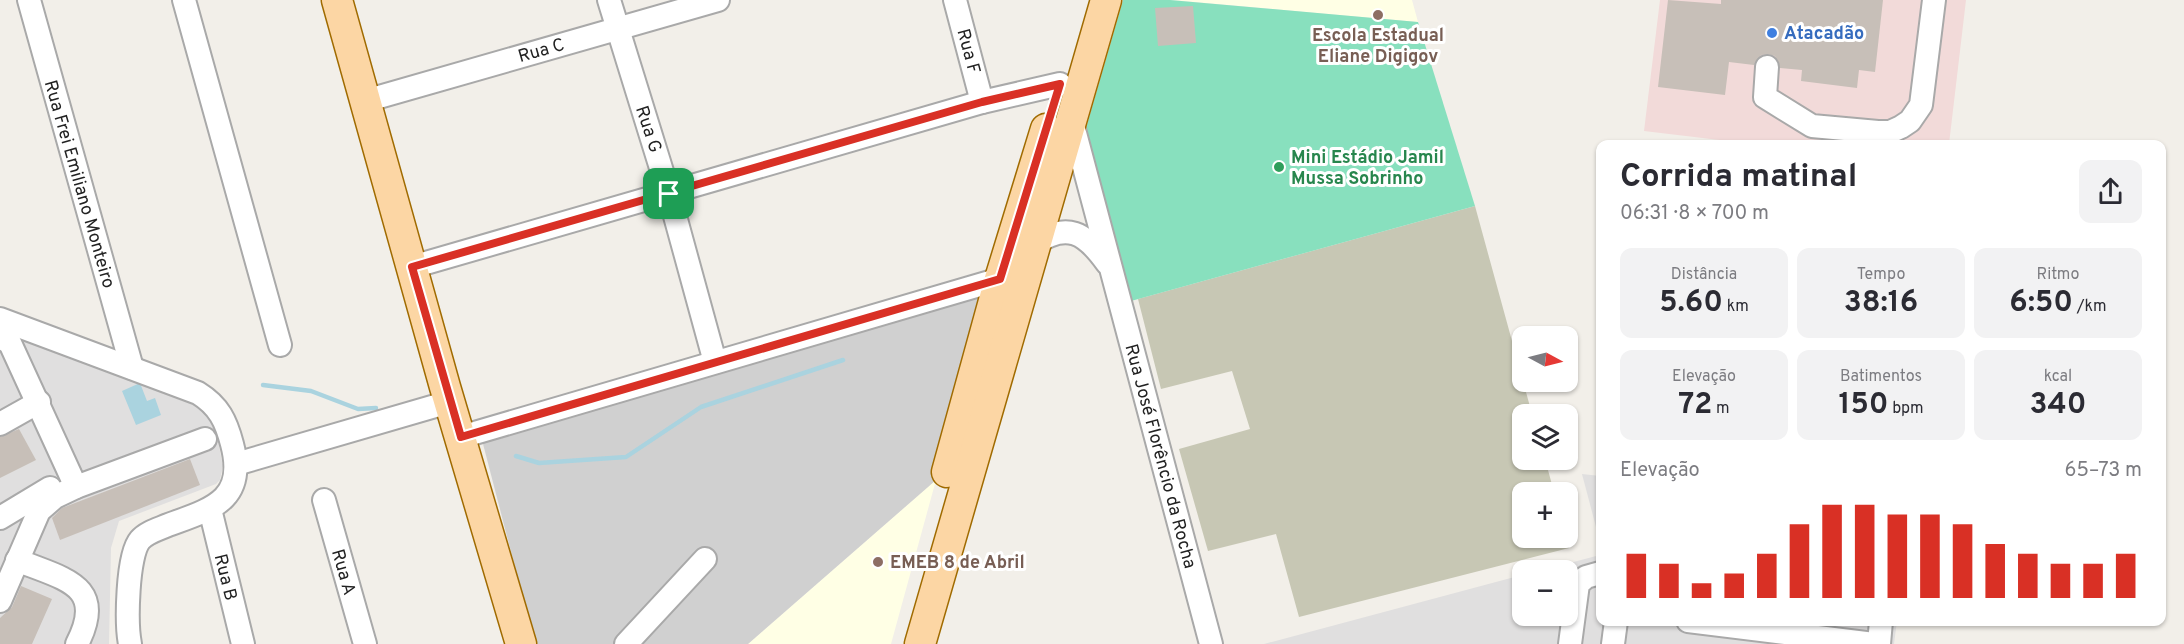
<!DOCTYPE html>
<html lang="pt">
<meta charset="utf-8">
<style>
:root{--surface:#fff;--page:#f2f2f3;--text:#2b2b33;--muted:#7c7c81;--accent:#d93025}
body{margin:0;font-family:Overpass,sans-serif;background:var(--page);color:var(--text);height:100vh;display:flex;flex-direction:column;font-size:22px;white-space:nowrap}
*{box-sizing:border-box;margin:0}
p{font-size:20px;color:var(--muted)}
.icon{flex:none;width:33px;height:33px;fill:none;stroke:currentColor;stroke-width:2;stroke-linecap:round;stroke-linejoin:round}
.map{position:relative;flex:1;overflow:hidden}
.side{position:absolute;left:1596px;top:140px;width:570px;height:486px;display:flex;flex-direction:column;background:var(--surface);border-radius:12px;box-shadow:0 2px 4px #0004}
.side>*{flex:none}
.needle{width:39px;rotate:97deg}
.buttons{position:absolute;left:1512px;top:326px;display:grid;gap:12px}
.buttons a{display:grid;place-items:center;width:66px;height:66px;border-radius:12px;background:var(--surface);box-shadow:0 2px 4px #0004;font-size:30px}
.pin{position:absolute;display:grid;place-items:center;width:51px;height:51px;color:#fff;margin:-26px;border-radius:12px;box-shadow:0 3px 9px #0006}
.round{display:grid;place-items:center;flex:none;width:63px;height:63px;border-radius:12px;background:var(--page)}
.headline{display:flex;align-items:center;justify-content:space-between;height:102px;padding:0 24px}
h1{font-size:33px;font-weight:700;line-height:45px}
.figures{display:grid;grid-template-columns:repeat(3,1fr);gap:9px;height:102px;padding:6px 24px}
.figures div{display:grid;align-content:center;border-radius:12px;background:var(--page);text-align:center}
.figures b{font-size:30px;font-weight:700}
.figures small{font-size:16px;font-weight:400}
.figures p{font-size:16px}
.chart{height:168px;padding:12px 24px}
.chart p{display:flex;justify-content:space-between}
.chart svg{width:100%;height:108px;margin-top:6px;stroke:var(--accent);stroke-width:6}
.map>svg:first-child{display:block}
.residential{fill:#e0dfdf}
.commercial{fill:#f2dad9}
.education{fill:#ffffe5}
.religious{fill:#d0d0d0}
.construction{fill:#c7c7b4}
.pitch{fill:#88e0be}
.water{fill:#aad3df}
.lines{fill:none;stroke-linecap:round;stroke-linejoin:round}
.stream{stroke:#aad3df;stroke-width:4.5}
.building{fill:#c7bfb8}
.minor-casing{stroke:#a9a9a9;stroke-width:26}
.major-casing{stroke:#a06b00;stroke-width:33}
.minor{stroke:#fff;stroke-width:22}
.major{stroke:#fcd6a4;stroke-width:30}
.route-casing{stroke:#fff;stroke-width:12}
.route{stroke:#d93025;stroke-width:8}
.education-dot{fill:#8d6e63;stroke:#fff;stroke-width:2}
.shop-dot{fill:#3f7fe0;stroke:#fff;stroke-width:2}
.leisure-dot{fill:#2e9e5b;stroke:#fff;stroke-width:2}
.labels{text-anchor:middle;stroke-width:6;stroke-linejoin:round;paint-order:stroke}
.shop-label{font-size:18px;font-weight:bold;fill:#366cbe;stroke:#fff;text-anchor:start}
.education-label{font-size:18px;font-weight:bold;fill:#785e54;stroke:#fff}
.street-label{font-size:18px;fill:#222;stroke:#fff}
.leisure-label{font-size:18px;font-weight:bold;fill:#27864d;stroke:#fff;text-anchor:start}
</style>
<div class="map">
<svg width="2184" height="644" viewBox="0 0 2184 644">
<rect width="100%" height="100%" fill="#f2efe9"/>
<g class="residential">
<polygon points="0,329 192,398 214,421 223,466 220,480 216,484 119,521 111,548 109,644 0,644"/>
<polygon points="1582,474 1600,476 1600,542"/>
<polygon points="1600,555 1600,621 1897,621 1894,644 1264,644 1522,575 1522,615 1568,615 1568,570 1543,570"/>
</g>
<polygon class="commercial" points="1660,0 1966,0 1949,144 1753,144 1644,131"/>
<g class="education">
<polygon points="1172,0 1412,0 1418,22 1263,8"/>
<polygon points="936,480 891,644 748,644"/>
</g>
<polygon class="religious" points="987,293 936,480 748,644 535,644 482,440"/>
<polygon class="construction" points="1475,206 1532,414 1522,414 1522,459 1545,459 1554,492 1522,492 1522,537 1566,537 1569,548 1299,617 1276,534 1208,551 1179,449 1250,429 1232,371 1161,389 1138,299"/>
<polygon class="pitch" points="1123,0 1170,0 1418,22 1475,206 1131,301 1086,128"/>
<polygon class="water" points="140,383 147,401 155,398 161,415 136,425 122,391"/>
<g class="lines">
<g class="stream">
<polyline points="263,385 311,391 358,409 376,408"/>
<polyline points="516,456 539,463 626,457 701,407 843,360"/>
</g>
</g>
<g class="building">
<polygon points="1668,0 1721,4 1721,0 1883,0 1875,72 1859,70 1857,88 1801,81 1802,70 1780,68 1775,56 1767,54 1761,55 1754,65 1729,62 1725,95 1658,87"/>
<polygon points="1193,6 1196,43 1158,46 1155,8"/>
<polygon points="19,429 36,460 0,478 0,437"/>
<polygon points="190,459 200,485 60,540 52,518 62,508"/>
<polygon points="21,586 52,599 32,644 0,644 0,618 12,607"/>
</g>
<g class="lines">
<g class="minor-casing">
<g id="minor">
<polyline points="29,0 132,368"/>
<polyline points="184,0 280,345"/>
<polyline points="609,0 669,194 715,362"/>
<polyline points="955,0 982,102"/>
<polyline points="1767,67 1765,97 1812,126 1878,132 1890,132 1901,127 1910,121 1921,105 1934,0"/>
<polyline points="365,101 718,0"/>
<polyline points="1071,118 1211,644"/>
<path d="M1034 244C1067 222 1085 232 1107 263"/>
<polyline points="412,267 982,102 1060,84"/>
<path d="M0 319 198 393C219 406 226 421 232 444 247 500 212 509 168 525 159 529 147 532 140 540 127 555 126 624 130 644"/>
<polyline points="0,337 10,343 76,487 205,439"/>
<polyline points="0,424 39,402"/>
<polyline points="461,437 1000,279"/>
<polyline points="236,464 449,402"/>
<polyline points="324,500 365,644"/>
<polyline points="210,509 243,644"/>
<polyline points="0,518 50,488"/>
<path d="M17 560C62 579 108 584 77 644"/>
<polyline points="0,601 39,511 55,497 76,487"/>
<polyline points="1688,621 1874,644"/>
<polyline points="626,644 705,559"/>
<polyline points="1570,644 1578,584 1586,577 1600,573"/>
<polyline points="1613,644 1616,621"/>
<polyline points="1879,644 1881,621"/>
</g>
</g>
<g class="major-casing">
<g id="major">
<polyline points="337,0 445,387 521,644"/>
<polyline points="947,472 1000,279 1046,129"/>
<polyline points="920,644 1106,0"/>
</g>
</g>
<use href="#minor" class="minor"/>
<use href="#major" class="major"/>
</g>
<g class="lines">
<g class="route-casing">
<polygon id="route" points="1060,84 1000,279 461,437 412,267 982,102"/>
</g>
<use href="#route" class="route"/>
</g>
<g class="education-dot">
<circle cx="1378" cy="15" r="6"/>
<circle cx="878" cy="562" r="6"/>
</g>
<circle class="shop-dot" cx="1772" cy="33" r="6"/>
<circle class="leisure-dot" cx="1279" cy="167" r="6"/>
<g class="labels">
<g class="shop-label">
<text x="1784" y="39">Atacadão</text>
</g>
<g class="education-label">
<text x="1378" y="41">Escola Estadual<tspan x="1378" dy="21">Eliane Digigov</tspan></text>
<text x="890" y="568" text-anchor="start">EMEB 8 de Abril</text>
</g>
<g class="street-label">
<text transform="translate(541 50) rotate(-16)" y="6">Rua C</text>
<text transform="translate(969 51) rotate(75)" y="6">Rua F</text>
<text transform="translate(649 129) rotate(72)" y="6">Rua G</text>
<text transform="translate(80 184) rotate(74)" y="6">Rua Frei Emiliano Monteiro</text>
<text transform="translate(1161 456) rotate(75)" y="6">Rua José Florêncio da Rocha</text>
<text transform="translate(344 572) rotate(74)" y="6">Rua A</text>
<text transform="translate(226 577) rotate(76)" y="6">Rua B</text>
</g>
<g class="leisure-label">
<text x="1291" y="163">Mini Estádio Jamil<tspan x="1291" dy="21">Mussa Sobrinho</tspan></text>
</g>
</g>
</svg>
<div class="buttons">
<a><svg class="needle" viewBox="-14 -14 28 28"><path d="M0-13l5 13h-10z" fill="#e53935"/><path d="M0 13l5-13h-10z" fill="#7c7c81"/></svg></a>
<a><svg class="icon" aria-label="layers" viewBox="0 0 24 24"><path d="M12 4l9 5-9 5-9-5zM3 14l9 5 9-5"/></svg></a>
<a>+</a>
<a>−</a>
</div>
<div class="pin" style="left:669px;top:194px;background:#1e9e55"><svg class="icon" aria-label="arrive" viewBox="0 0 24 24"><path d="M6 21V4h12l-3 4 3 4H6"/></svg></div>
<section class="side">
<div class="headline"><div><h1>Corrida matinal</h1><p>06:31 · 8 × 700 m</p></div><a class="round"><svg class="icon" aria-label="share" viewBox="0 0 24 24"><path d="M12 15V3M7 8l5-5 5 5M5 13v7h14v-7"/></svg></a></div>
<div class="figures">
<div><p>Distância</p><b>5.60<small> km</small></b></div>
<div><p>Tempo</p><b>38:16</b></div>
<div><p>Ritmo</p><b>6:50<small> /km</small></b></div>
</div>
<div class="figures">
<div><p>Elevação</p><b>72<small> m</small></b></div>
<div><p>Batimentos</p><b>150<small> bpm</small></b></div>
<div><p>kcal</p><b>340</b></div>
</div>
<div class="chart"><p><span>Elevação</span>65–73 m</p>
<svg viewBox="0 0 160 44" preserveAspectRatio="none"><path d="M5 44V26M15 44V30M25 44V38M35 44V34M45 44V26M55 44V14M65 44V6M75 44V6M85 44V10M95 44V10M105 44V14M115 44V22M125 44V26M135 44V30M145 44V30M155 44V26"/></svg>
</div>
</section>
</div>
